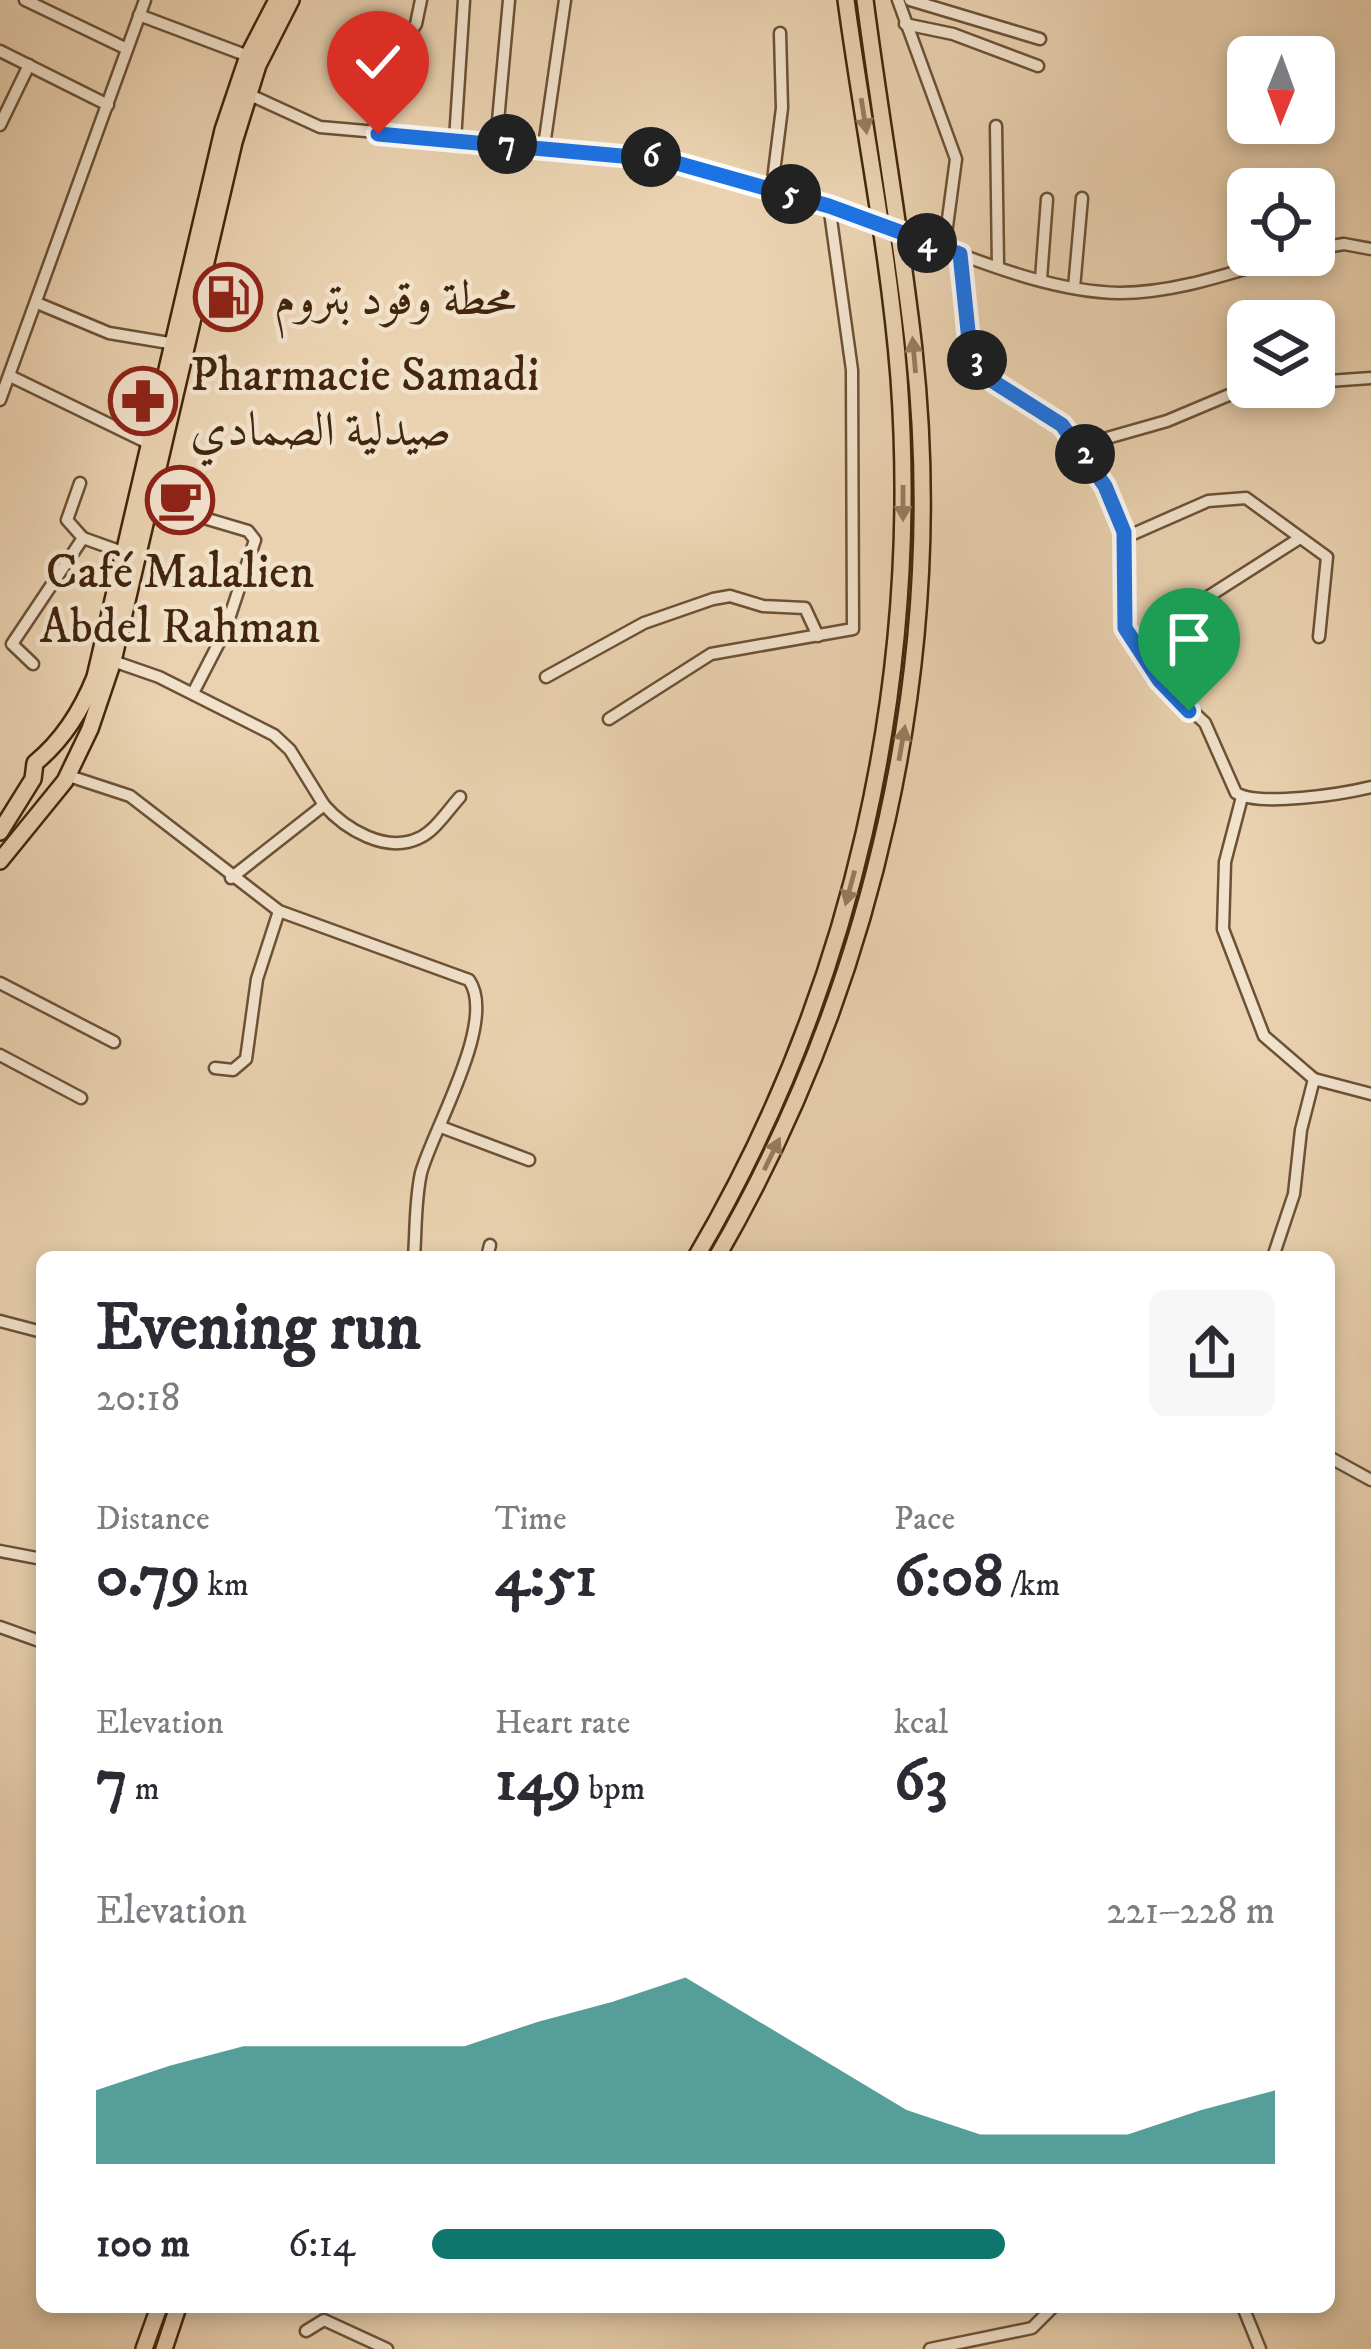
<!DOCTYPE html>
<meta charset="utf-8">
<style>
:root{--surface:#fff;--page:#f7f7f7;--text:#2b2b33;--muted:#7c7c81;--accent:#0f766e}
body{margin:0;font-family:"IM FELL DW Pica",Amiri,serif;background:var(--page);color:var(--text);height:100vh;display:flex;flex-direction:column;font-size:45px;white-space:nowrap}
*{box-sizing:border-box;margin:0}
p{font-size:39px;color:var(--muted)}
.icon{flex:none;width:66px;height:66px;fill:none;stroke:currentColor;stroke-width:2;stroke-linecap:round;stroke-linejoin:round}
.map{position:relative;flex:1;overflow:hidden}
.drawer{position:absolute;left:36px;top:1251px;width:1299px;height:1062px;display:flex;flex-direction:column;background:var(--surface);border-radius:18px;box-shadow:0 6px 18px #0003}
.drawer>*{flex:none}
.needle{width:78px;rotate:181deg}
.controls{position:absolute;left:1227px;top:36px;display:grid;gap:24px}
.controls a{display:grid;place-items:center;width:108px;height:108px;border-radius:18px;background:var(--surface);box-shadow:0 6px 18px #0003;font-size:60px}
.pin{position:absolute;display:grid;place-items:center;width:102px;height:102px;color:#fff;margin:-123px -51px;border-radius:50% 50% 50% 0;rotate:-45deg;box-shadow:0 0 12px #0007}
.pin .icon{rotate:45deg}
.km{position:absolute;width:60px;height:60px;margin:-30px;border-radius:50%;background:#222;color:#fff;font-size:33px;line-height:60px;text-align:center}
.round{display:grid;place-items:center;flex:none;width:126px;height:126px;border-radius:18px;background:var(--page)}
.head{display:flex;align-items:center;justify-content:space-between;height:204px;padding:0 60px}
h1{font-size:66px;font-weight:700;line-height:90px}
.metrics{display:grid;grid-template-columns:repeat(3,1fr);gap:18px;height:204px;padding:12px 60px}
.metrics div{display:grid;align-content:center}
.metrics b{font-size:60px;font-weight:700}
.metrics small{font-size:33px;font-weight:400}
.metrics p{font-size:33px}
.chart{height:336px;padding:24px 60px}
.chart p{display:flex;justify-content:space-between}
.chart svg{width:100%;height:216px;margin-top:12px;fill:var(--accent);opacity:.7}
ul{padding:0 60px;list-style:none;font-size:39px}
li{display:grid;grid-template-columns:192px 144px 1fr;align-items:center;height:90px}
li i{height:30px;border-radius:15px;background:var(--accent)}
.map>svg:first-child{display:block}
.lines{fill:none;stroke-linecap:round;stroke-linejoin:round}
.minor-casing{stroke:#6d5136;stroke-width:15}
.highway-casing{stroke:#43260d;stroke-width:20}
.minor{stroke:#f1e2cc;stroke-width:10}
.highway{stroke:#ead2b0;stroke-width:15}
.minor-bridge-casing{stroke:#6d5136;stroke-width:15;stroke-linecap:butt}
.minor-bridge{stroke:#f1e2cc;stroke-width:10}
.oneway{fill:#967c5e}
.route-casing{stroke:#fff;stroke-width:24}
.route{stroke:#1a73e8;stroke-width:15}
.labels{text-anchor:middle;stroke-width:9;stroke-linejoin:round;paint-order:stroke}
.poi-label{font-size:48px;fill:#43260d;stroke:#f1e2cc;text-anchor:start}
</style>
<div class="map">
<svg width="1371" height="2349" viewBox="0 0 1371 2349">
<rect width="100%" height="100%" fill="#ead2b0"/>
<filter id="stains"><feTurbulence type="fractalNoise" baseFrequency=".00167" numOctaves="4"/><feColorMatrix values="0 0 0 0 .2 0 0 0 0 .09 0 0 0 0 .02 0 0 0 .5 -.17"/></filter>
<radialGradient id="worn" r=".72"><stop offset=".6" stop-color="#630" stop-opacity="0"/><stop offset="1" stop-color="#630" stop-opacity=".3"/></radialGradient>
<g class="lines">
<g class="minor-casing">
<g id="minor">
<polyline points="25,0 127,49"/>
<polyline points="898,0 956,159 944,249"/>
<polyline points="910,0 1040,39"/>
<polyline points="139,15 248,56"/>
<polyline points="905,24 953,34 1038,66"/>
<polyline points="0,51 108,105"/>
<polyline points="248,94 320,127 640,155 834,207"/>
<polyline points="0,125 29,65"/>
<polyline points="996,126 998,266"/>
<polyline points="378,134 400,49 416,24 421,0"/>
<polyline points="455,140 464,0"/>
<polyline points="496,143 509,0"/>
<polyline points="544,146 565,0"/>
<polyline points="772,188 782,108 780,33"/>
<path d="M940 247C996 268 1059 292 1120 293 1178 293 1236 271 1292 255"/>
<polyline points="1314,249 1344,244 1371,249"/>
<path d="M960 254 970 350 993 382 1062 425 1105 486 1124 532 1125 628 1159 680 1205 723 1236 793C1260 807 1342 794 1371 787"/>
<polyline points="1041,279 1047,199"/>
<polyline points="1074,288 1082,198"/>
<polyline points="37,303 109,333 175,344"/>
<polyline points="10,376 150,444"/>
<polyline points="1314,382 1371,378"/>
<polyline points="0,400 145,0"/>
<polyline points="1079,446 1167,421 1248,387"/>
<polyline points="80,483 67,520 83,538"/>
<polyline points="150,502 248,531 255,540 225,631 193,693"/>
<polyline points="1124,538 1208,501 1246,498 1327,557 1319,637"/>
<polyline points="1134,644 1300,538"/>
<polyline points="113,661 159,677 274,735 290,750 324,805"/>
<polyline points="33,664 12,644 83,538 125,553"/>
<polyline points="546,677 644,623 713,599 730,596 763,606 805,608 818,636"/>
<polyline points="609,719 711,654 853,629 852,370 829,205"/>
<path d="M66 775 130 796 279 911 469 980C498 1021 432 1131 421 1173 415 1200 416 1230 414 1257"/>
<polyline points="1242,797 1225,862 1223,929 1264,1036 1314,1079"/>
<path d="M231 878 324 805C345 829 386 854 419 838 435 831 448 810 460 797"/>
<polyline points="0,983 114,1042"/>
<polyline points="0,1055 81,1098"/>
<polyline points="215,1068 233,1070 246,1059 257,979 279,911"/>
<polyline points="441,1127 529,1160"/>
<polyline points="487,1257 490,1245"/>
<polyline points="1273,1257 1294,1194 1301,1130 1314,1079 1371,1094"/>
<polyline points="0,1321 42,1332"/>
<polyline points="1329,1457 1371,1480"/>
<polyline points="0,1551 42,1559"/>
<polyline points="0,1627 42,1642"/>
<polyline points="1243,2307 1260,2349"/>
<polyline points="306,2331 324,2320 387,2349"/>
<polyline points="930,2349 1032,2328 1053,2307"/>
</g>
</g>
<g class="highway-casing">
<g id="highway">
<path d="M0 832 33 779 35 763C63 740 81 712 95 677L223 130 248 56 277 0"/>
<polyline points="0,861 65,781 90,729 113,661 234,142 258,65 291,0"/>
<path d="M696 1257C852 992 921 684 899 378 889 251 863 126 846 0"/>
<path d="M717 1257C874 985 948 663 914 350 901 233 880 117 865 0"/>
<polyline points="144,2349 159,2307"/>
<polyline points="164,2349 178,2307"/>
</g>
</g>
<use href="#minor" class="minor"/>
<use href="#highway" class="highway"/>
<g class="minor-bridge-casing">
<polyline id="minor-bridge" points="842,210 940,247"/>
</g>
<use href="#minor-bridge" class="minor-bridge"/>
</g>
<defs><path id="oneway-solid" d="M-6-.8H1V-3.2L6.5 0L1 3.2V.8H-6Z" transform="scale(3)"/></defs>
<g class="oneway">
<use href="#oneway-solid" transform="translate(864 116) rotate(81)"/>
<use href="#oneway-solid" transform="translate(914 355) rotate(-95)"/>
<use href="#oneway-solid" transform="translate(903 503) rotate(90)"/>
<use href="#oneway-solid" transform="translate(902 743) rotate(-80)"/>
<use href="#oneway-solid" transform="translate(850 888) rotate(105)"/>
<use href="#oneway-solid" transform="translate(772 1154) rotate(-64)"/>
</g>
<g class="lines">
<g class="route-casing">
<polyline id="route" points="378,134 666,160 829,206 960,254 970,350 994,382 1062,425 1105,486 1124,532 1125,628 1159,680 1189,711"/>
</g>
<use href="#route" class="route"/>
</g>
<defs>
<g id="fuel-ring" transform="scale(3.45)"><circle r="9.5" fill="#f1e2cc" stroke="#8f2418" stroke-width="1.5"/><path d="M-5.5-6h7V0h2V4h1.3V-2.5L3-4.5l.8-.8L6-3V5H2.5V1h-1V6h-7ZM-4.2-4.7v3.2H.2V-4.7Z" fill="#8f2418"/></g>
<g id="pharmacy-ring" transform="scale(3.45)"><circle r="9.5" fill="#f1e2cc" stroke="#8f2418" stroke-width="1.5"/><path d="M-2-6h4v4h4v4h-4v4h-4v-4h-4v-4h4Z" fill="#8f2418"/></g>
<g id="cafe-ring" transform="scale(3.45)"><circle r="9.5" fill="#f1e2cc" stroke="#8f2418" stroke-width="1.5"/><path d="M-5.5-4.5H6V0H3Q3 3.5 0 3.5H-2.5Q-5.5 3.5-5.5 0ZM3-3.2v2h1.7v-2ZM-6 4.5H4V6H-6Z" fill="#8f2418"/></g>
</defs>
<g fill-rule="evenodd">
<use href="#fuel-ring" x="228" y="297"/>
<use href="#pharmacy-ring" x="143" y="401"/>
<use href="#cafe-ring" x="180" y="500"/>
</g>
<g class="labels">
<g class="poi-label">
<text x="274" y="314">محطة وقود بتروم</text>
<text x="190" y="390">Pharmacie Samadi<tspan x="190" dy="55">صيدلية الصمادي</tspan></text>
<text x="180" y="587" text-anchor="middle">Café Malalien<tspan x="180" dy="55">Abdel Rahman</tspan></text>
</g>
</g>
<rect width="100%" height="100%" filter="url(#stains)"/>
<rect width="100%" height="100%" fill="url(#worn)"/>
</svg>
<div class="controls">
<a><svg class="needle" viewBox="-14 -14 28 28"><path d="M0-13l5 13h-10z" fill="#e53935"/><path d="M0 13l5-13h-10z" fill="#7c7c81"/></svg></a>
<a><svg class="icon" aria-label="locate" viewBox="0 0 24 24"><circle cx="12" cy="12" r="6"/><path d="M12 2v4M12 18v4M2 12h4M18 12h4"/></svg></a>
<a><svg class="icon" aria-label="layers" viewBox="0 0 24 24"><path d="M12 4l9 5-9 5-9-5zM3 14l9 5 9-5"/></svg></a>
</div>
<div class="pin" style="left:1189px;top:711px;background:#1e9e55"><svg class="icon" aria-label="arrive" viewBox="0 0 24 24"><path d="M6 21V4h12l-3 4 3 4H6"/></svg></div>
<div class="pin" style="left:378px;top:134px;background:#d93025"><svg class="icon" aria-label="check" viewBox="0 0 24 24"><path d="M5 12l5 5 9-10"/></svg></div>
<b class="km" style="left:1085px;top:454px">2</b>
<b class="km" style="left:977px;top:360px">3</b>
<b class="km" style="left:927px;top:243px">4</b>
<b class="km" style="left:791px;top:194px">5</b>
<b class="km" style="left:651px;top:157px">6</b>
<b class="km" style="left:507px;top:144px">7</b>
<section class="drawer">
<div class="head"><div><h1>Evening run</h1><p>20:18</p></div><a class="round"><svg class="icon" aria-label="share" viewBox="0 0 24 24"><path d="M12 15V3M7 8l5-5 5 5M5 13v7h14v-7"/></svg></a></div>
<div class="metrics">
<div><p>Distance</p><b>0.79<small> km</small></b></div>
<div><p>Time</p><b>4:51</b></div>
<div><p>Pace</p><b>6:08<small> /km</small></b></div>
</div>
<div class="metrics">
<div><p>Elevation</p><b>7<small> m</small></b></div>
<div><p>Heart rate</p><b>149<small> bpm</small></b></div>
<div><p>kcal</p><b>63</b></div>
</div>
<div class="chart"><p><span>Elevation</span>221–228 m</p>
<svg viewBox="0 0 160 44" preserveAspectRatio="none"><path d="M0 44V29L10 24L20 20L30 20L40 20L50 20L60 15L70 11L80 6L90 15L100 24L110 33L120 38L130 38L140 38L150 33L160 29V44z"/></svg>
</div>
<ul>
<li><b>100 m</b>6:14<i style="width:68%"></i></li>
</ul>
</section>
</div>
